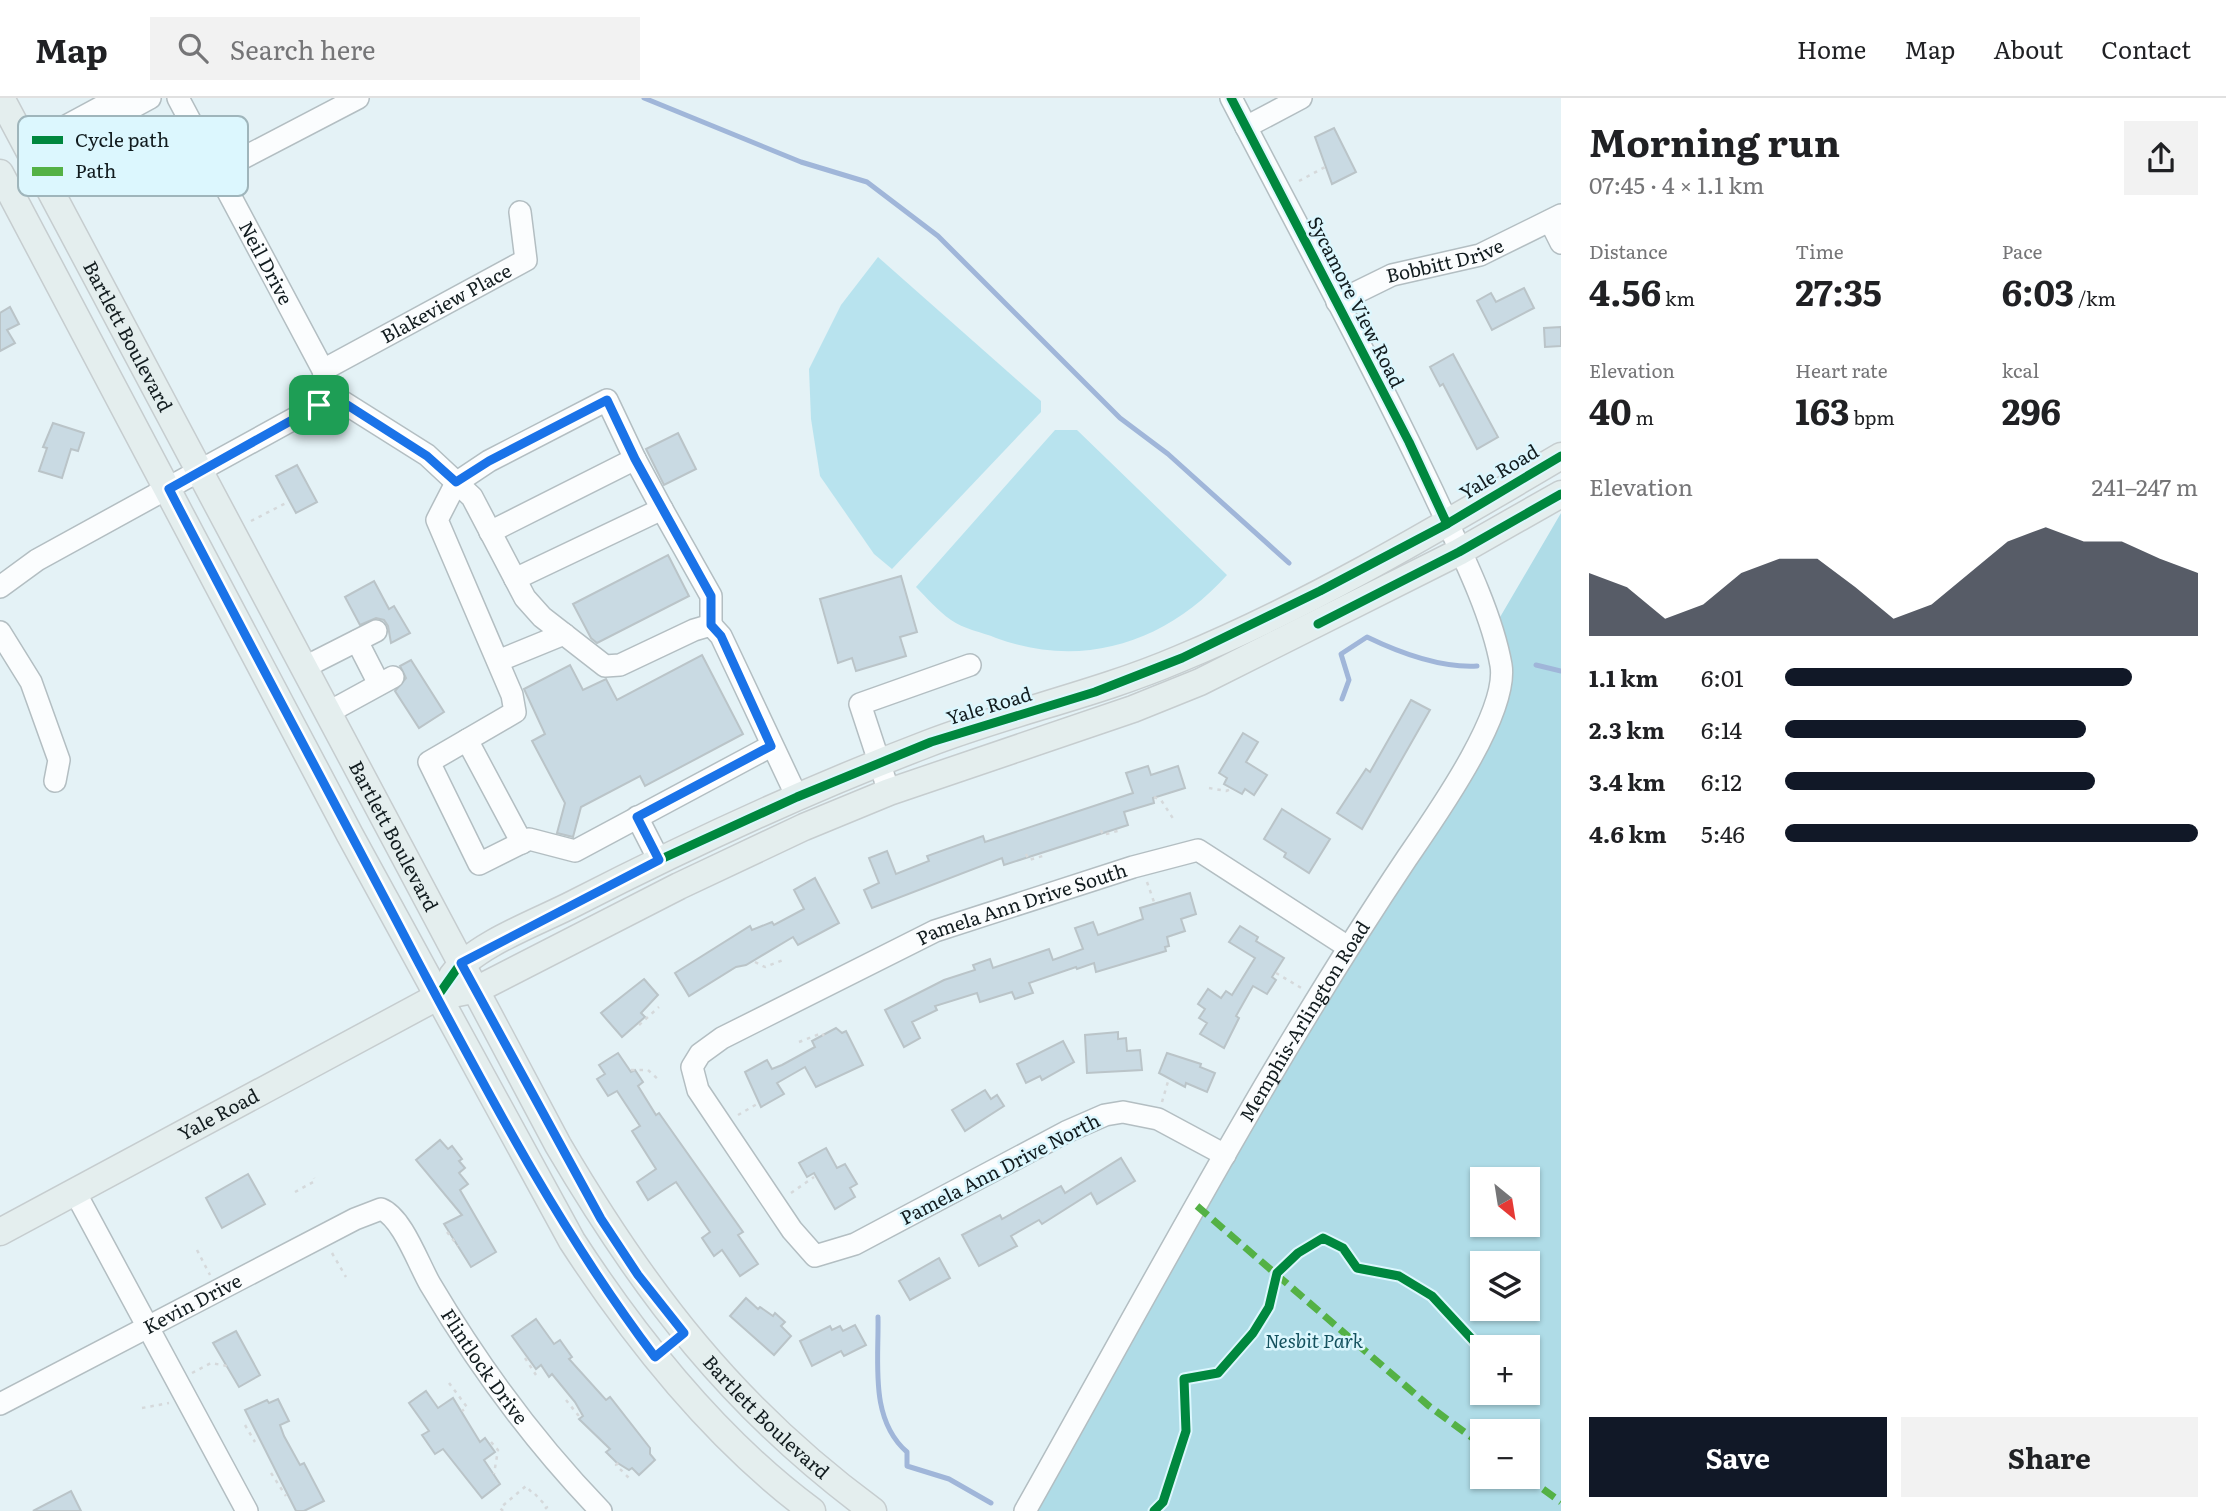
<!DOCTYPE html>
<meta charset="utf-8">
<style>
:root{--surface:#fff;--page:#f2f2f2;--text:#202124;--muted:#757577;--line:#e0e0e0;--accent:#111827}
body{margin:0;font-family:Literata,serif;background:var(--page);color:var(--text);height:100vh;display:flex;flex-direction:column;font-size:26px;white-space:nowrap}
*{box-sizing:border-box;margin:0}
p{font-size:23px;color:var(--muted)}
.icon{flex:none;width:38px;height:38px;fill:none;stroke:currentColor;stroke-width:2;stroke-linecap:round;stroke-linejoin:round}
.map{position:relative;flex:1;overflow:hidden}
.sheet{display:flex;flex-direction:column;background:var(--surface);width:665px}
.sheet>*{flex:none}
.needle{width:46px;rotate:150deg}
.tools{position:absolute;left:1470px;top:1069px;display:grid;gap:14px}
.tools a{display:grid;place-items:center;width:70px;height:70px;border-radius:0px;background:var(--surface);box-shadow:0 2px 5px #0004;font-size:35px}
.pin{position:absolute;display:grid;place-items:center;width:60px;height:60px;color:#fff;margin:-30px;border-radius:14px;box-shadow:0 4px 10px #0006}
.round{display:grid;place-items:center;flex:none;width:74px;height:74px;border-radius:0px;background:var(--page)}
.summary{display:flex;align-items:center;justify-content:space-between;height:119px;padding:0 28px}
h1{font-size:38px;font-weight:700;line-height:52px}
.metrics{display:grid;grid-template-columns:repeat(3,1fr);gap:10px;height:119px;padding:7px 28px}
.metrics div{display:grid;align-content:center}
.metrics b{font-size:35px;font-weight:700}
.metrics small{font-size:19px;font-weight:400}
.metrics p{font-size:19px}
.chart{height:196px;padding:14px 28px}
.chart p{display:flex;justify-content:space-between}
.chart svg{width:100%;height:126px;margin-top:7px;fill:var(--accent);opacity:.7}
.cta{display:flex;gap:14px;margin-top:auto;padding:14px 28px}
.cta a{flex:1;height:80px;border-radius:0px;background:var(--accent);color:#fff;font-size:28px;font-weight:700;line-height:80px;text-align:center}
.cta a+a{background:var(--page);color:var(--text)}
ul{padding:0 28px;list-style:none;font-size:23px}
li{display:grid;grid-template-columns:112px 84px 1fr;align-items:center;height:52px}
li i{height:18px;border-radius:9px;background:var(--accent)}
header{display:flex;align-items:center;gap:42px;box-sizing:border-box;height:98px;padding:0 35px;background:var(--surface);border-bottom:2px solid var(--line)}
header strong{font-size:33px}
nav{display:flex;gap:38px;margin-inline-start:auto;font-size:24px}
.search{width:490px;height:63px;background:var(--page);display:flex;align-items:center;gap:18px;box-sizing:border-box;padding:0 24px;border-radius:0px;color:var(--muted);font-size:26px}
main{display:flex;flex:1;min-height:0}
.map>svg:first-child{display:block}
.green{fill:#b8e3ee}
.forest{fill:#afdce7;fill-rule:evenodd}
.lines{fill:none;stroke-linecap:round;stroke-linejoin:round}
.stream{stroke:#a0b6d9;stroke-width:5}
.building{fill:#c9dae3;stroke:#bac4c8;stroke-width:2}
.minor-casing{stroke:#b3bec2;stroke-width:24}
.major-casing{stroke:#c6cdcf;stroke-width:29}
.path{stroke:#d5d9db;stroke-width:2.5;stroke-dasharray:3.5 5;stroke-linecap:butt}
.minor{stroke:#fbfdfe;stroke-width:21}
.major{stroke:#e4eeee;stroke-width:26}
.quiet{stroke:#54b145;stroke-width:7;stroke-dasharray:14 7;stroke-linecap:butt}
.cycleway-casing{stroke:#dcf7fe;stroke-width:13}
.cycleway{stroke:#00873e;stroke-width:9}
.route-casing{stroke:#fff;stroke-width:14}
.route{stroke:#1a73e8;stroke-width:9}
.labels{text-anchor:middle;stroke-width:5;stroke-linejoin:round;paint-order:stroke}
.street-label{font-size:19px;fill:#121c1f;stroke:#dcf7fe}
.park-label{font-size:19px;font-style:italic;fill:#14515e;stroke:#dcf7fe}
.key{fill:#dcf7fe;stroke:#9fb5bb;stroke-width:2}
.key-label{font-size:19px;fill:#121c1f}
</style>
<header>
<strong>Map</strong>
<div class="search"><svg class="icon" aria-label="search" viewBox="0 0 24 24"><circle cx="10" cy="10" r="6"/><path d="M15 15l6 6"/></svg>Search here</div>
<nav><a>Home</a><a>Map</a><a>About</a><a>Contact</a></nav>
</header>
<main>
<div class="map">
<svg width="1561" height="1413" viewBox="0 0 1561 1413">
<rect width="100%" height="100%" fill="#e4f2f6"/>
<g class="green">
<polygon points="878,159 1041,303 1041,314 892,471 874,456 820,378 811,321 809,271 841,207"/>
<path d="M1055 332H1077L1227 477C1167 544 1083 572 996 540 982 534 963 531 951 522 938 513 927 500 916 489Z"/>
</g>
<path class="forest" d="M1561 415V1413H1023L1458 670 1486 605 1492 570 1489 538ZM1482 1082H1528V1127H1482ZM1482 1166H1528V1211H1482ZM1482 1250H1528V1295H1482ZM1482 1334H1528V1379H1482Z"/>
<g class="lines">
<g class="stream">
<polyline points="644,0 801,64 867,84 938,138 1120,320 1168,356 1289,465"/>
<polyline points="1536,567 1561,573"/>
<path d="M1342 601 1349 582 1341 556 1367 539C1400 555 1439 570 1477 568"/>
<path d="M878 1219C879 1264 869 1321 907 1354V1368L949 1381 991 1405"/>
</g>
</g>
<g class="building">
<polygon points="1334,30 1356,74 1332,86 1315,39"/>
<polygon points="1524,190 1534,210 1492,232 1477,203 1491,195 1496,204"/>
<polygon points="10,209 19,226 7,232 15,245 0,253 0,215"/>
<polygon points="1561,229 1561,248 1545,249 1544,230"/>
<polygon points="1453,256 1498,339 1477,351 1443,286 1440,288 1430,269"/>
<polygon points="53,325 84,335 78,353 71,351 62,380 39,373 47,350 43,349"/>
<polygon points="678,335 696,371 664,387 646,351"/>
<polygon points="297,367 317,404 296,415 276,378"/>
<polygon points="668,457 689,498 597,545 591,540 573,506"/>
<polygon points="901,478 917,534 900,539 906,558 856,573 852,560 838,565 820,501"/>
<polygon points="374,483 389,511 394,508 410,535 391,545 388,528 384,522 376,520 360,527 345,499"/>
<polygon points="702,557 743,636 645,688 640,678 581,709 573,739 557,735 565,705 532,643 545,636 524,591 570,567 583,592 606,581 617,602"/>
<polygon points="411,562 444,614 419,630 395,593 406,580 400,568"/>
<polygon points="1411,602 1430,612 1362,731 1337,715 1366,671 1370,674"/>
<polygon points="1243,635 1258,644 1246,664 1267,677 1254,697 1245,691 1242,696 1224,686 1227,680 1219,675"/>
<polygon points="1148,668 1151,677 1178,668 1185,690 1153,700 1154,705 1124,714 1128,727 1004,767 1002,760 872,810 864,792 879,785 869,760 887,753 896,776 929,763 927,758 983,738 985,744 1133,695 1126,675"/>
<polygon points="1282,711 1330,741 1309,775 1284,759 1286,755 1264,741"/>
<polygon points="815,780 839,825 798,847 793,839 746,867 736,869 689,898 675,875 750,828 752,832 772,824 774,827 804,811 794,792"/>
<polygon points="1190,795 1196,816 1181,821 1185,833 1167,839 1169,848 1165,849 1166,853 1096,874 1094,865 1077,871 1076,869 1029,885 1033,895 1015,901 1012,894 980,904 977,895 935,908 937,912 912,924 920,940 904,949 885,912 944,882 975,872 973,867 990,861 993,870 1049,851 1053,862 1083,851 1075,830 1093,824 1098,837 1143,821 1140,810"/>
<polygon points="1240,828 1258,839 1256,843 1284,860 1272,879 1276,882 1267,896 1253,888 1236,918 1239,920 1224,950 1200,936 1207,925 1199,920 1205,911 1198,906 1208,891 1221,900 1226,893 1232,897 1255,860 1229,844"/>
<polygon points="644,881 658,897 641,915 645,919 622,939 601,915"/>
<polygon points="836,930 842,935 846,933 863,967 816,989 805,969 777,985 784,996 761,1009 745,974 767,962 772,971 782,967 815,949 812,943"/>
<polygon points="1118,934 1118,941 1126,940 1127,953 1140,952 1142,972 1087,975 1085,937"/>
<polygon points="1063,943 1074,964 1042,982 1040,978 1026,985 1017,966"/>
<polygon points="618,955 631,974 635,972 643,984 638,988 656,1017 659,1015 743,1134 738,1137 758,1166 740,1178 722,1152 714,1158 702,1140 710,1134 676,1084 648,1102 637,1084 656,1071 632,1033 640,1028 617,993 608,998 597,981 605,976 599,967"/>
<polygon points="1167,955 1201,966 1200,969 1215,975 1207,994 1186,985 1185,989 1159,975"/>
<polygon points="985,992 991,1001 997,997 1004,1008 965,1033 952,1012"/>
<polygon points="440,1042 448,1051 452,1048 462,1061 459,1063 465,1070 459,1075 468,1086 460,1092 496,1154 471,1169 444,1126 462,1117 416,1062"/>
<polygon points="826,1050 837,1070 845,1066 857,1086 850,1090 855,1099 835,1111 814,1075 807,1079 799,1065"/>
<polygon points="1121,1060 1135,1083 1097,1106 1091,1095 1042,1126 1039,1122 1011,1138 1017,1148 979,1168 962,1137 1000,1117 1002,1121 1061,1088 1065,1095"/>
<polygon points="248,1076 265,1106 222,1130 206,1100"/>
<polygon points="939,1160 950,1180 910,1202 899,1183"/>
<polygon points="746,1200 758,1211 760,1209 773,1218 775,1215 785,1224 781,1228 791,1238 774,1257 730,1218"/>
<polygon points="536,1221 554,1246 560,1242 572,1259 569,1261 606,1302 610,1299 650,1350 650,1356 655,1362 639,1377 632,1370 629,1372 616,1364 606,1354 610,1351 579,1321 583,1318 575,1304 552,1276 549,1279 541,1267 536,1271 512,1238"/>
<polygon points="855,1227 866,1247 844,1258 841,1253 812,1268 800,1243 830,1228 832,1232 840,1228 843,1233"/>
<polygon points="236,1233 260,1277 239,1289 213,1245"/>
<polygon points="426,1293 438,1310 453,1300 480,1344 485,1340 495,1354 484,1362 500,1386 482,1400 443,1351 435,1356 422,1337 429,1333 409,1305"/>
<polygon points="278,1301 289,1323 280,1327 284,1338 300,1367 304,1365 324,1403 304,1413 296,1413 245,1312 267,1302 269,1305"/>
<polygon points="71,1393 81,1413 33,1413"/>
</g>
<g class="lines">
<g class="minor-casing">
<g id="minor">
<path id="s1" d="M178 0 323 272 327 294"/>
<polyline points="1246,29 1301,0"/>
<polyline points="27,49 118,0"/>
<polyline points="34,63 150,0"/>
<polyline points="218,73 358,0"/>
<polyline points="1550,123 1561,145"/>
<path id="s2" d="M1337 204 1392 177 1480 157 1561 117"/>
<path id="s3" d="M323 272 526 162 520 114"/>
<polyline points="327,294 427,357 472,399 525,500 542,519 605,568 620,567 694,532 711,527 721,538 797,699"/>
<polyline points="635,361 607,302 489,363 456,385 437,422 512,597 515,614 429,664 479,766 529,741 575,753 771,648"/>
<polyline points="490,434 635,361 662,411"/>
<polyline points="515,481 662,411 711,498 711,527"/>
<polyline points="0,489 37,462 319,307 327,294"/>
<polyline points="0,534 31,584 59,662 55,683"/>
<polyline points="357,543 379,586"/>
<polyline points="498,563 564,536"/>
<polyline points="305,569 376,533"/>
<polyline points="329,614 393,579"/>
<polyline points="467,642 522,745"/>
<polyline points="889,694 860,606 970,567"/>
<polyline points="637,719 659,762"/>
<path id="s4" d="M1225 1057 1158 1021 1123 1014 1105 1017 1066 1034 855 1146 815 1158 792 1132 698 992 692 969 700 956 722 940 935 833 1133 769 1198 752 1348 849"/>
<polyline points="75,1094 247,1413"/>
<path id="s5" d="M0 1306 355 1121 381 1111C402 1119 418 1165 430 1186 478 1267 535 1345 601 1413"/>
<path id="s6" d="M1025 1413C1149 1193 1267 969 1407 760 1435 719 1509 615 1501 567 1491 511 1457 446 1433 394 1370 261 1299 131 1231 0"/>
</g>
</g>
<g class="major-casing">
<g id="major">
<path id="s7" d="M1 0 558 1047C645 1195 733 1310 873 1413"/>
<path d="M0 75 350 737 572 1143C637 1243 715 1341 812 1413"/>
<path d="M452 878C474 847 538 824 573 806 688 747 806 692 927 646 1010 614 1097 596 1179 561 1312 506 1437 431 1561 358"/>
<path id="s8" d="M0 1134 437 899 478 891 679 788 804 729 889 694 1133 611 1200 584 1459 454 1561 396"/>
</g>
</g>
<g class="path">
<polyline points="1299,83 1327,68"/>
<polyline points="251,423 288,404"/>
<polyline points="1209,690 1226,693 1231,691"/>
<polyline points="1154,699 1161,702 1174,722"/>
<polyline points="1101,732 1103,737 1121,732"/>
<polyline points="1026,756 1029,762 1046,757"/>
<polyline points="1147,784 1154,804"/>
<polyline points="755,864 765,869 783,862"/>
<polyline points="1276,875 1303,891"/>
<polyline points="639,927 659,909"/>
<polyline points="799,944 822,935 824,938"/>
<polyline points="631,972 648,972 660,983"/>
<polyline points="1162,1004 1169,980"/>
<polyline points="738,1017 757,1006"/>
<polyline points="295,1094 315,1083 314,1080"/>
<polyline points="791,1095 814,1079"/>
<polyline points="447,1134 458,1148"/>
<polyline points="197,1152 210,1177"/>
<polyline points="332,1155 346,1179"/>
<polyline points="525,1260 536,1277"/>
<polyline points="192,1275 211,1265 227,1268"/>
<polyline points="449,1285 467,1309 462,1313"/>
<polyline points="566,1302 578,1317 582,1315"/>
<polyline points="142,1310 169,1305"/>
<polyline points="245,1327 255,1344"/>
<polyline points="491,1344 498,1352 494,1376"/>
<polyline points="618,1365 616,1367 630,1381"/>
<polyline points="271,1375 286,1398"/>
<polyline points="535,1396 547,1409 544,1412"/>
<polyline points="503,1413 500,1410 526,1388 534,1397"/>
</g>
<use href="#minor" class="minor"/>
<use href="#major" class="major"/>
<g class="quiet">
<polyline points="1197,1108 1429,1308 1482,1347"/>
<polyline points="1526,1379 1561,1404"/>
</g>
<g class="cycleway-casing">
<g id="cycleway">
<polyline points="1231,0 1409,344 1447,426"/>
<polyline points="1318,526 1459,454 1561,396"/>
<polyline points="437,899 461,865 659,762 797,699 931,644 1095,594 1182,560 1320,493 1447,426 1561,358"/>
<polyline points="1154,1413 1163,1404 1186,1333 1184,1281 1218,1275 1253,1235 1269,1209 1277,1175 1298,1155 1323,1140 1343,1150 1357,1170 1399,1178 1432,1198 1482,1252"/>
</g>
</g>
<use href="#cycleway" class="cycleway"/>
</g>
<g class="lines">
<g class="route-casing">
<path id="route" d="M327 294 427 358 456 384 489 363 607 302 635 361 711 498V527L721 538 771 648 637 719 659 762 461 865 601 1121 638 1177 684 1235 655 1259C561 1135 489 997 416 860 334 703 250 548 169 391L319 307Z"/>
</g>
<use href="#route" class="route"/>
</g>
<g class="labels">
<g class="street-label">
<text dy="7" stroke="none"><textPath href="#s2" startOffset="116">Bobbitt Drive</textPath></text>
<text dy="7" stroke="none"><textPath href="#s1" startOffset="187">Neil Drive</textPath></text>
<text transform="translate(1356 204) rotate(63)" y="7">Sycamore View Road</text>
<text dy="7" stroke="none"><textPath href="#s3" startOffset="140">Blakeview Place</textPath></text>
<text dy="7" stroke="none"><textPath href="#s7" startOffset="270">Bartlett Boulevard</textPath></text>
<text transform="translate(1499 374) rotate(-31)" y="7">Yale Road</text>
<text transform="translate(989 608) rotate(-17)" y="7">Yale Road</text>
<text dy="7" stroke="none"><textPath href="#s7" startOffset="836">Bartlett Boulevard</textPath></text>
<text dy="7" stroke="none"><textPath href="#s4" startOffset="1052">Pamela Ann Drive South</textPath></text>
<text dy="7" stroke="none"><textPath href="#s6" startOffset="564">Memphis-Arlington Road</textPath></text>
<text dy="7" stroke="none"><textPath href="#s8" startOffset="248">Yale Road</textPath></text>
<text transform="translate(1000 1071) rotate(-27)" y="7">Pamela Ann Drive North</text>
<text dy="7" stroke="none"><textPath href="#s5" startOffset="217">Kevin Drive</textPath></text>
<text dy="7" stroke="none"><textPath href="#s5" startOffset="618">Flintlock Drive</textPath></text>
<text dy="7" stroke="none"><textPath href="#s7" startOffset="1530">Bartlett Boulevard</textPath></text>
</g>
<g class="park-label">
<text x="1314" y="1250">Nesbit Park</text>
</g>
</g>
<rect x="18" y="18" width="230" height="80" rx="10" class="key"/>
<rect x="32" y="38" width="31" height="8" fill="#00873e"/>
<rect x="32" y="69" width="31" height="9" fill="#54b145"/>
<g class="key-label">
<text x="75" y="49">Cycle path</text>
<text x="75" y="80">Path</text>
</g>
</svg>
<div class="tools">
<a><svg class="needle" viewBox="-14 -14 28 28"><path d="M0-13l5 13h-10z" fill="#e53935"/><path d="M0 13l5-13h-10z" fill="#757577"/></svg></a>
<a><svg class="icon" aria-label="layers" viewBox="0 0 24 24"><path d="M12 4l9 5-9 5-9-5zM3 14l9 5 9-5"/></svg></a>
<a>+</a>
<a>−</a>
</div>
<div class="pin" style="left:319px;top:307px;background:#1e9e55"><svg class="icon" aria-label="arrive" viewBox="0 0 24 24"><path d="M6 21V4h12l-3 4 3 4H6"/></svg></div>
</div>
<section class="sheet">
<div class="summary"><div><h1>Morning run</h1><p>07:45 · 4 × 1.1 km</p></div><a class="round"><svg class="icon" aria-label="share" viewBox="0 0 24 24"><path d="M12 15V3M7 8l5-5 5 5M5 13v7h14v-7"/></svg></a></div>
<div class="metrics">
<div><p>Distance</p><b>4.56<small> km</small></b></div>
<div><p>Time</p><b>27:35</b></div>
<div><p>Pace</p><b>6:03<small> /km</small></b></div>
</div>
<div class="metrics">
<div><p>Elevation</p><b>40<small> m</small></b></div>
<div><p>Heart rate</p><b>163<small> bpm</small></b></div>
<div><p>kcal</p><b>296</b></div>
</div>
<div class="chart"><p><span>Elevation</span>241–247 m</p>
<svg viewBox="0 0 160 44" preserveAspectRatio="none"><path d="M0 44V22L10 27L20 38L30 33L40 22L50 17L60 17L70 27L80 38L90 33L100 22L110 11L120 6L130 11L140 11L150 17L160 22V44z"/></svg>
</div>
<ul>
<li><b>1.1 km</b>6:01<i style="width:84%"></i></li>
<li><b>2.3 km</b>6:14<i style="width:73%"></i></li>
<li><b>3.4 km</b>6:12<i style="width:75%"></i></li>
<li><b>4.6 km</b>5:46<i style="width:100%"></i></li>
</ul>
<div class="cta"><a>Save</a><a>Share</a></div>
</section>
</main>
